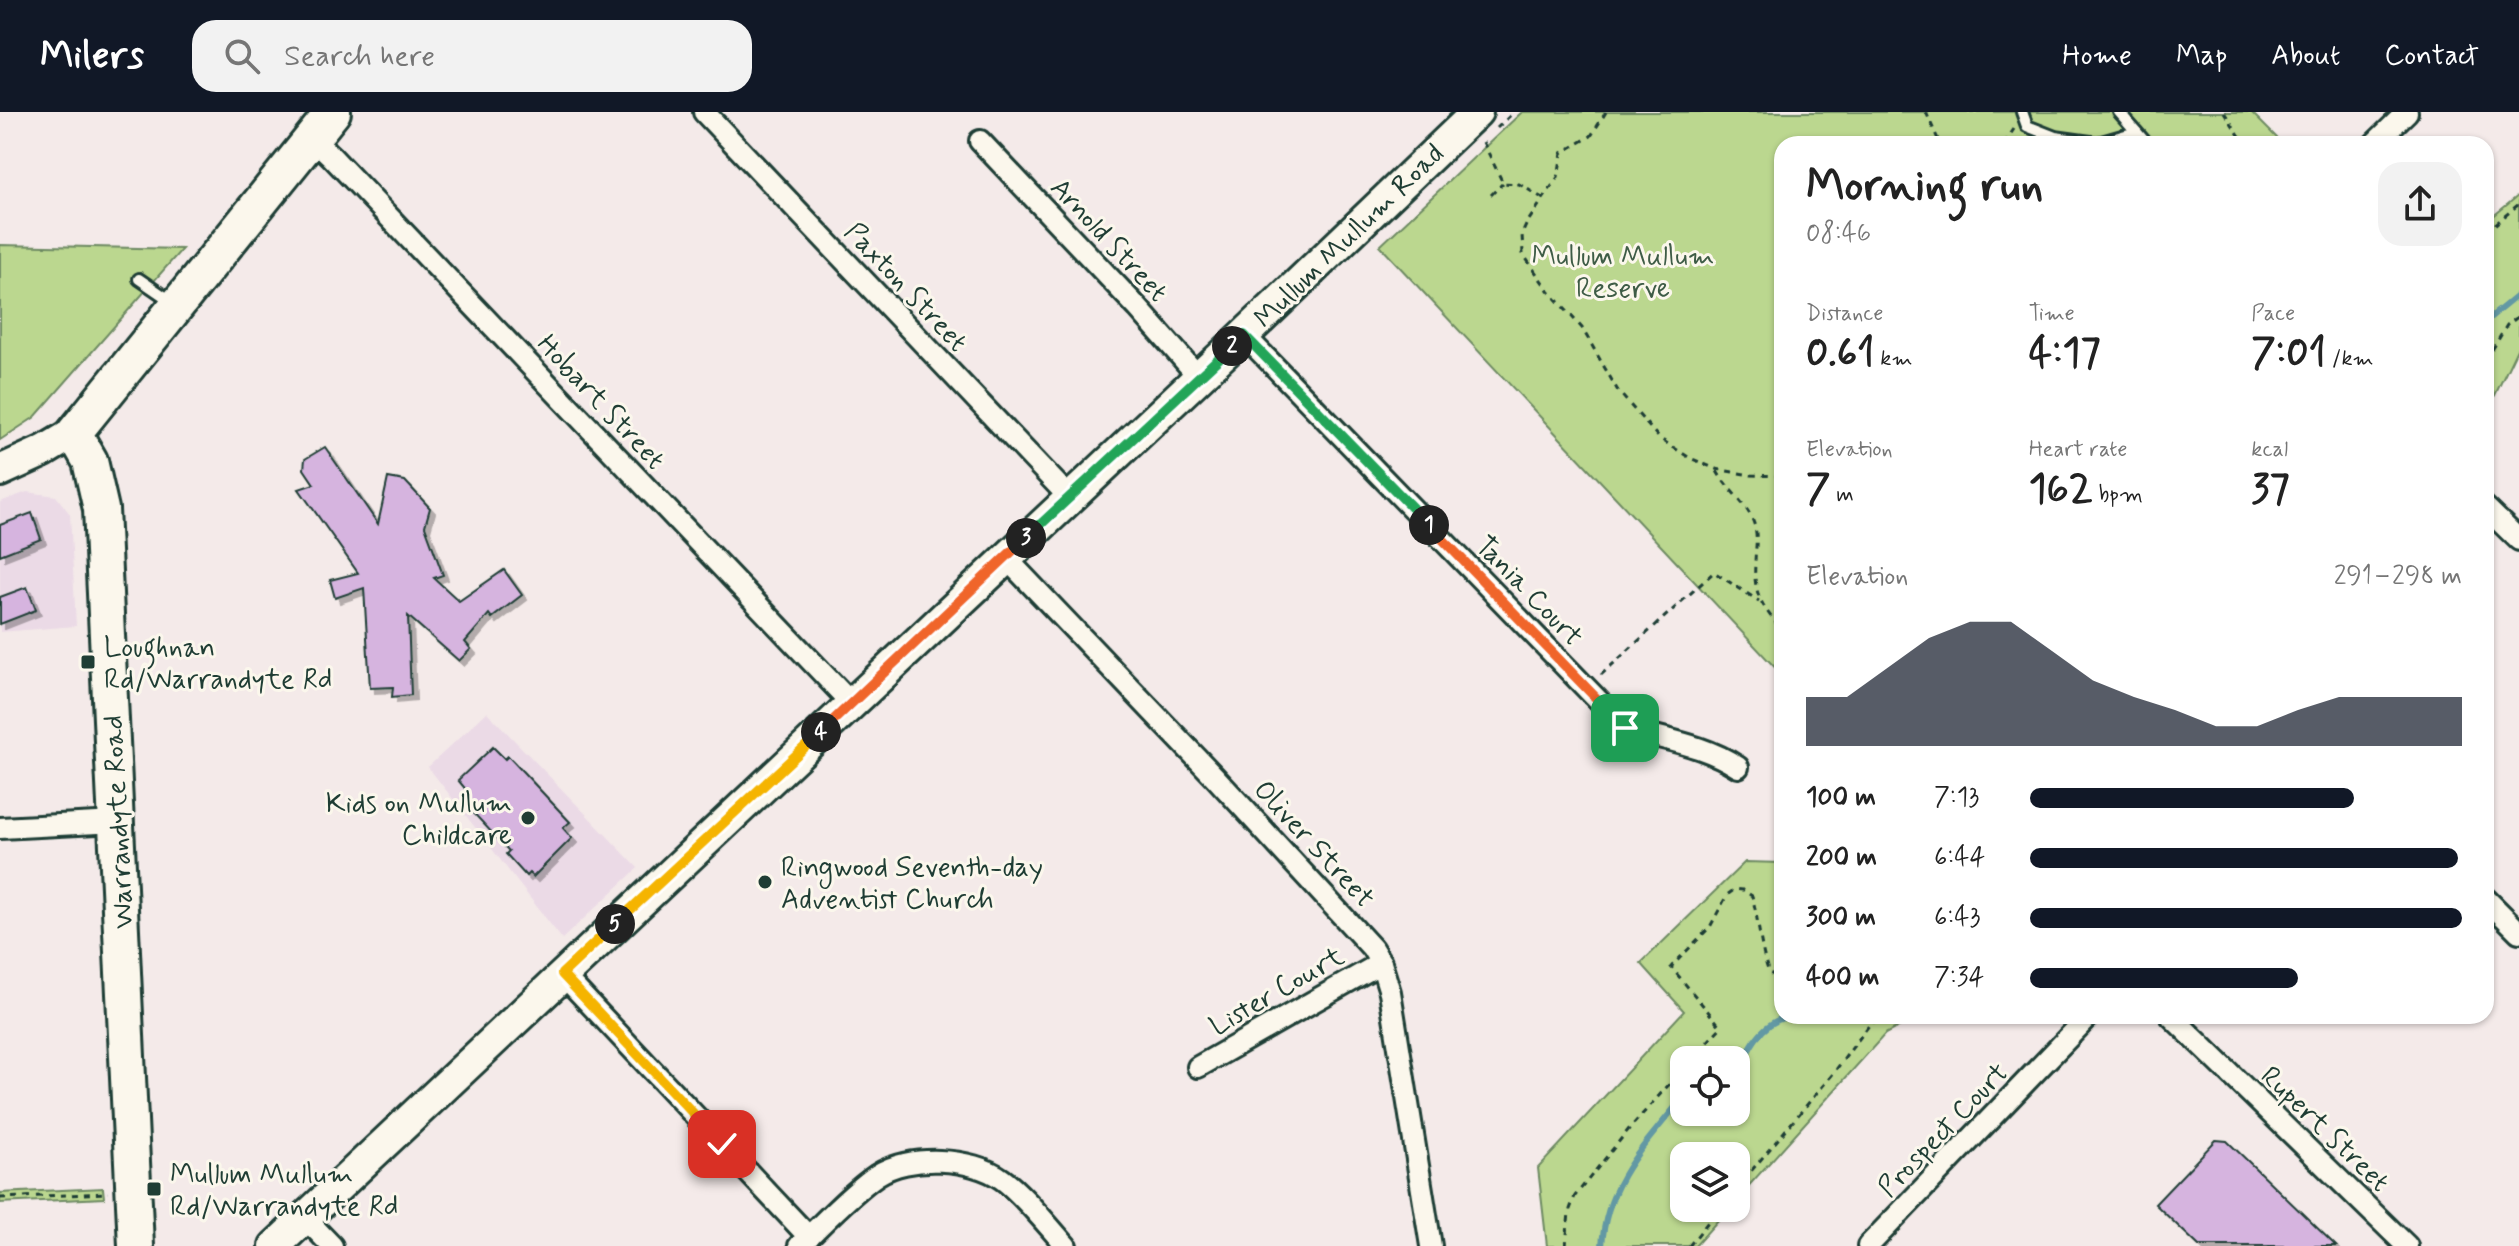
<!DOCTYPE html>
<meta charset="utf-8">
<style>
:root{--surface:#fff;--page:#f2f2f2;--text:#222;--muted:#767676;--accent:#111827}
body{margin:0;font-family:Mynerve,sans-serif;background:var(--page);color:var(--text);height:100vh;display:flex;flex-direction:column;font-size:30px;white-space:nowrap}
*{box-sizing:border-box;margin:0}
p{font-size:26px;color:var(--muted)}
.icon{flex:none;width:44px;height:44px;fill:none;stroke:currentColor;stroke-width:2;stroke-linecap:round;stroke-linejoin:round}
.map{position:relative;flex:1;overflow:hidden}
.details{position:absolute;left:1774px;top:24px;width:720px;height:888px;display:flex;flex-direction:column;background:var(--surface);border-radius:24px;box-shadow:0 2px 6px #0004}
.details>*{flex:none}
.fabs{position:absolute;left:1670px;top:934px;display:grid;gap:16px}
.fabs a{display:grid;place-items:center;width:80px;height:80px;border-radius:16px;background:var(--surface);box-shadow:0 2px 6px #0004;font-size:40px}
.pin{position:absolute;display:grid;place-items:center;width:68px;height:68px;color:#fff;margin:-34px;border-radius:16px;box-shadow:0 4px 12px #0006}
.km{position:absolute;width:40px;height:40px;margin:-20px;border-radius:50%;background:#222;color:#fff;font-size:22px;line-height:40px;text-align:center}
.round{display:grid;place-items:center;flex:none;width:84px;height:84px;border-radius:24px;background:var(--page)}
.summary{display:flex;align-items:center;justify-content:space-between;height:136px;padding:0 32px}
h1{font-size:44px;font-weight:700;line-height:60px}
.stats{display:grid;grid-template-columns:repeat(3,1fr);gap:12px;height:136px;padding:8px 32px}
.stats div{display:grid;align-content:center}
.stats b{font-size:40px;font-weight:700}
.stats small{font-size:22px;font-weight:400}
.stats p{font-size:22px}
.chart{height:224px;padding:16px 32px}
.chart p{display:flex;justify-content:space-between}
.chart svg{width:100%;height:144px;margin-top:8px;fill:var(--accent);opacity:.7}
ul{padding:0 32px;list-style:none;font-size:26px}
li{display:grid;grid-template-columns:128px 96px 1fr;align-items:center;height:60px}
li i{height:20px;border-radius:10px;background:var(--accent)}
header{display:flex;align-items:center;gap:48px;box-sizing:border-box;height:112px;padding:0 40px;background:var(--accent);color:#fff}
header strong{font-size:38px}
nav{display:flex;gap:44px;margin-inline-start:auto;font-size:28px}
.search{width:560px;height:72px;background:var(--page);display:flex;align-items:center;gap:20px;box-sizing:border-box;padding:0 28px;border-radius:24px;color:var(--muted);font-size:30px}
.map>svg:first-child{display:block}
.built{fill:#ebdae6}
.green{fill:#bbd78f;stroke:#6d8a62;stroke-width:2;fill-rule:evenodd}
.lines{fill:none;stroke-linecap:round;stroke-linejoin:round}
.stream{stroke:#6298a4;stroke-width:6}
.building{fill:#d6b4df;stroke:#1f3d34;stroke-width:2;filter:url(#shadow)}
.lane-casing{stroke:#1f3d34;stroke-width:16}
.street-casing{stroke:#1f3d34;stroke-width:26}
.secondary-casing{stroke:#1f3d34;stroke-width:36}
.primary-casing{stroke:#1f3d34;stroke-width:40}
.path{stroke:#1f3d34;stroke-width:3;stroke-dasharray:6 6;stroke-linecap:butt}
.lane{stroke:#fbf7ec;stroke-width:10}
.street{stroke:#fbf7ec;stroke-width:20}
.secondary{stroke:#fbf7ec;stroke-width:30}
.primary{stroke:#fbf7ec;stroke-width:34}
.split-1-casing{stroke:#fff;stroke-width:16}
.split-2-casing{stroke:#fff;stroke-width:16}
.split-3-casing{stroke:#fff;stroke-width:16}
.split-4-casing{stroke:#fff;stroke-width:16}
.split-5-casing{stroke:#fff;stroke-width:16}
.split-6-casing{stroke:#fff;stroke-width:16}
.split-1{stroke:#f0652b;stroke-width:10}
.split-2{stroke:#22a559;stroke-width:10}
.split-3{stroke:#22a559;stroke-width:10}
.split-4{stroke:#f0652b;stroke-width:10}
.split-5{stroke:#f5b400;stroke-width:10}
.split-6{stroke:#f5b400;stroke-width:10}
.poi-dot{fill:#1f3d34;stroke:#fbf7ec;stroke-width:3}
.labels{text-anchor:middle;stroke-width:6;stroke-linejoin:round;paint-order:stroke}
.street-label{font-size:28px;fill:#1f3d34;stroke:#fbf7ec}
.park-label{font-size:28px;fill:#3e5c46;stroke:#fbf7ec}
.poi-label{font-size:28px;fill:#1f3d34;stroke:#fbf7ec;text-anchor:start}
</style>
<header>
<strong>Milers</strong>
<div class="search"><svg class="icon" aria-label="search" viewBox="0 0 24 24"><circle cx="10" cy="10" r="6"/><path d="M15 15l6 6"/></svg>Search here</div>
<nav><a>Home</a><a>Map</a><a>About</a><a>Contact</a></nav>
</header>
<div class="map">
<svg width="2519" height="1134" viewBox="0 0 2519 1134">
<defs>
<filter id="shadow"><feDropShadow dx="5" dy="5" stdDeviation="0" flood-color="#0004"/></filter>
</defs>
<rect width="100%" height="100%" fill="#f4eae9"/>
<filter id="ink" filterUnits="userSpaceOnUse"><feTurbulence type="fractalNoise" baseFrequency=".0125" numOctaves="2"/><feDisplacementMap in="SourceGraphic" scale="16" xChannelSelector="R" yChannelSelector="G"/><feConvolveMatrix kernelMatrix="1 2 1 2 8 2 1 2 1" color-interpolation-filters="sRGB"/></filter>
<g filter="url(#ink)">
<g class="built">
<polygon points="27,380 56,384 70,402 76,514 0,520 0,390"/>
<polygon points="487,600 638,756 562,827 428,655"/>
</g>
<g class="green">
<polygon points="1522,0 2251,0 2283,32 1782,32 1782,563 1380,134"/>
<polygon points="2519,83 2519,233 2486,302 2486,110"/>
<polygon points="0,133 182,137 35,305 0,328"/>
<path d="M1745 750 1782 751V904H1919L1885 922 1736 1088V1044H1684V1096H1729L1695 1134H1547L1538 1056 1684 899 1641 851ZM1684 948H1736V1000H1684Z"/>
<polygon points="103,1076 104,1086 0,1091 0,1081"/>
</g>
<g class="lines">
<g class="stream">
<polyline points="2486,209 2519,182"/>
<path d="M1736 966C1747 940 1759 910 1790 904"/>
<path d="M1602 1134C1606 1069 1646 1032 1684 984"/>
</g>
</g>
<g class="building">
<polygon points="325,335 378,412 388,366 405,369 430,396 425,414 443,463 434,466 459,489 504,458 522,483 492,506 489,502 465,530 471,537 459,549 408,504 411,583 392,585 393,575 370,576 364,476 335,486 330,468 358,461 299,377 314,372 304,357 305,347"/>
<polygon points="32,401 41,427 0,443 0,413"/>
<polygon points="27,475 36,498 0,512 0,485"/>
<polygon points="493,635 505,647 508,644 570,710 563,716 572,726 533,765 529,761 526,764 506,742 509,739 467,694 470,690 464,685 468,680 458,668"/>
<polygon points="2216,1028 2227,1029 2336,1134 2199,1134 2155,1092"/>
</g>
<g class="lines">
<g class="lane-casing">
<g id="lane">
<polyline points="2022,0 2027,14 2055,25 2098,31 2136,20"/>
<polyline points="2119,0 2147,32"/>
<polyline points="139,167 174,191"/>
</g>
</g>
<g class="street-casing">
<g id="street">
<polyline points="704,0 1069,385"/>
<polyline points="312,26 331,44 851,591"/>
<polyline points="980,29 1138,196 1198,264"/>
<polyline points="2374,32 2407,0"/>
<path d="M1244 223 1625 616C1664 628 1703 632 1738 655"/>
<polyline points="2486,396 2519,428"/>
<polyline points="1005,445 1214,664 1372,836 1381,851 1390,880 1431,1134"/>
<polyline points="0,716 117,710"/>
<polyline points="2486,787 2519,820"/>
<polyline points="562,862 809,1125"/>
<polyline points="2171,904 2407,1134"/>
<polyline points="1198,955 1381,851"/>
<polyline points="305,1106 332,1134"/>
<path d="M799 1134C822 1112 852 1080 877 1063 908 1042 972 1045 1002 1067 1023 1082 1048 1114 1066 1134"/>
<polyline points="1868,1134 2089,904"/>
</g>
</g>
<g class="secondary-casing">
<g id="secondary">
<polyline points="0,359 44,339 74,321"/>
<polyline points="275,1134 1244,223 1477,0"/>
</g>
</g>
<g class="primary-casing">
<polyline id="primary" points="136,1134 101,397 90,349 74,321 333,0"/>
</g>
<g class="path">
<polyline points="1606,0 1591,24 1562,41 1558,65 1527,111 1522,122 1523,142 1548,178 1582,216 1618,279 1659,326 1690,346 1716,357 1751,363 1782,364"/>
<polyline points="1926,0 1940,32"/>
<polyline points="2224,0 2245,32"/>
<polyline points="1497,16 1514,0"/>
<polyline points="1483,30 1503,71 1519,72 1544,87"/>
<polyline points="2004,32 2014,17"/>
<polyline points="1491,83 1503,71"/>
<polyline points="2486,120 2519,92"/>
<polyline points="2486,248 2507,213 2519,204"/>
<path d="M1717 359C1727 377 1746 391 1753 409 1759 424 1755 437 1755 452 1753 482 1763 496 1782 518"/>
<polyline points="1601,563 1714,460 1759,489"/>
<path d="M1691 948 1721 915 1671 855 1710 815 1727 783 1735 777 1743 778 1752 784C1759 810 1760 836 1769 861L1782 866"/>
<polyline points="1736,1077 1832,963 1870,912 1884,904"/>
<polyline points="0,1086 108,1081"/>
<polyline points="1566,1134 1569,1100 1575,1084 1629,1017 1684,956"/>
<polyline points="1689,1134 1719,1096"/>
</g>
<use href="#lane" class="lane"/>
<use href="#street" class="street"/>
<use href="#secondary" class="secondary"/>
<use href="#primary" class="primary"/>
</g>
</g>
<g class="lines" filter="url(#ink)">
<g class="split-1-casing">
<polyline id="split-1" points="1429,413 1625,616"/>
</g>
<g class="split-2-casing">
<polyline id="split-2" points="1232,234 1244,223 1429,413"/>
</g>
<g class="split-3-casing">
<polyline id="split-3" points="1026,426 1232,234"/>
</g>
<g class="split-4-casing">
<polyline id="split-4" points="821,620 1026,426"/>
</g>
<g class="split-5-casing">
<polyline id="split-5" points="615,812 821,620"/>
</g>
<g class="split-6-casing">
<polyline id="split-6" points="615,812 562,862 722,1032"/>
</g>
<use href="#split-1" class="split-1"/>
<use href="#split-2" class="split-2"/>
<use href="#split-3" class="split-3"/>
<use href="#split-4" class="split-4"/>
<use href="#split-5" class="split-5"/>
<use href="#split-6" class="split-6"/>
</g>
<g class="poi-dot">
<rect x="80" y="542" width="16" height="16" rx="4"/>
<circle cx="528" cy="706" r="8"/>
<circle cx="765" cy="770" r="8"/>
<rect x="146" y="1069" width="16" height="16" rx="4"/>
</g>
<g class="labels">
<g class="street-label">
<text transform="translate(1348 123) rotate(-44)" y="10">Mullum Mullum Road</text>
<text transform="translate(1110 127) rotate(47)" y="10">Arnold Street</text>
<text transform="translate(907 174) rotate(47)" y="10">Paxton Street</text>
<text transform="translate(602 289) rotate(47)" y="10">Hobart Street</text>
<text transform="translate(1530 478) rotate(46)" y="10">Tania Court</text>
<text transform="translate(117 710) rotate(-93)" y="10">Warrandyte Road</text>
<text transform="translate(1315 731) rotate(47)" y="10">Oliver Street</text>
<text transform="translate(1276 878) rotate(-30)" y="10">Lister Court</text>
<text transform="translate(2326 1016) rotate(44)" y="10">Rupert Street</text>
<text transform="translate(1942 1017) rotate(-46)" y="10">Prospect Court</text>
</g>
<g class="park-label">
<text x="1623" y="153">Mullum Mullum<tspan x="1623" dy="32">Reserve</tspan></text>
</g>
<g class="poi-label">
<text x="104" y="544">Loughnan<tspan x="104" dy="32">Rd/Warrandyte Rd</tspan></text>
<text x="512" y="700" text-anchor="end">Kids on Mullum<tspan x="512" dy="32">Childcare</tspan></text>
<text x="781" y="764">Ringwood Seventh-day<tspan x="781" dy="32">Adventist Church</tspan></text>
<text x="170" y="1071">Mullum Mullum<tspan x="170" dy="32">Rd/Warrandyte Rd</tspan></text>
</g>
</g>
</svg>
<div class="fabs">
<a><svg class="icon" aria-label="locate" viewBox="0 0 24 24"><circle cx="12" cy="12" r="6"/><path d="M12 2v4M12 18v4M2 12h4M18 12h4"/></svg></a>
<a><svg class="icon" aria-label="layers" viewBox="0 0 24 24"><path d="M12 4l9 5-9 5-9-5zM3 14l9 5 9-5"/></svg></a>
</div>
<div class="pin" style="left:1625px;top:616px;background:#1e9e55"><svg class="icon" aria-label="arrive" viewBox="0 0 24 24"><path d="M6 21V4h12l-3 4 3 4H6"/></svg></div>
<div class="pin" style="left:722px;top:1032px;background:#d93025"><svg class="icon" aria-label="check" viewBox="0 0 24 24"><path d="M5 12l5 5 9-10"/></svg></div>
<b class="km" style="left:1429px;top:413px">1</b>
<b class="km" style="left:1232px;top:234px">2</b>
<b class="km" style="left:1026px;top:426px">3</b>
<b class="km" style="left:821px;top:620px">4</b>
<b class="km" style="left:615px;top:812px">5</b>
<section class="details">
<div class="summary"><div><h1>Morning run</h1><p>08:46</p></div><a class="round"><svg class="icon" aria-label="share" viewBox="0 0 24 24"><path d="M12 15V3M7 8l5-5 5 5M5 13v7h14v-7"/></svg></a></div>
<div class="stats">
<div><p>Distance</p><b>0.61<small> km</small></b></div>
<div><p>Time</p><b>4:17</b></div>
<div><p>Pace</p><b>7:01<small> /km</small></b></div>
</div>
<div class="stats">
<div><p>Elevation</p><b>7<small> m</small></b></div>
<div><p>Heart rate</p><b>162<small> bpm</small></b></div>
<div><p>kcal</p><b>37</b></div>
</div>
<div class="chart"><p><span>Elevation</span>291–298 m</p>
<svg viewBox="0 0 160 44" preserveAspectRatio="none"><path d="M0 44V29L10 29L20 20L30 11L40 6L50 6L60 15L70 24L80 29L90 33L100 38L110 38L120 33L130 29L140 29L150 29L160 29V44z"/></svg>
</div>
<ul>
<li><b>100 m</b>7:13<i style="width:75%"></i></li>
<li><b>200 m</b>6:44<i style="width:99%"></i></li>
<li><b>300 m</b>6:43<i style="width:100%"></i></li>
<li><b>400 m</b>7:34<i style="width:62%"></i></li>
</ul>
</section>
</div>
